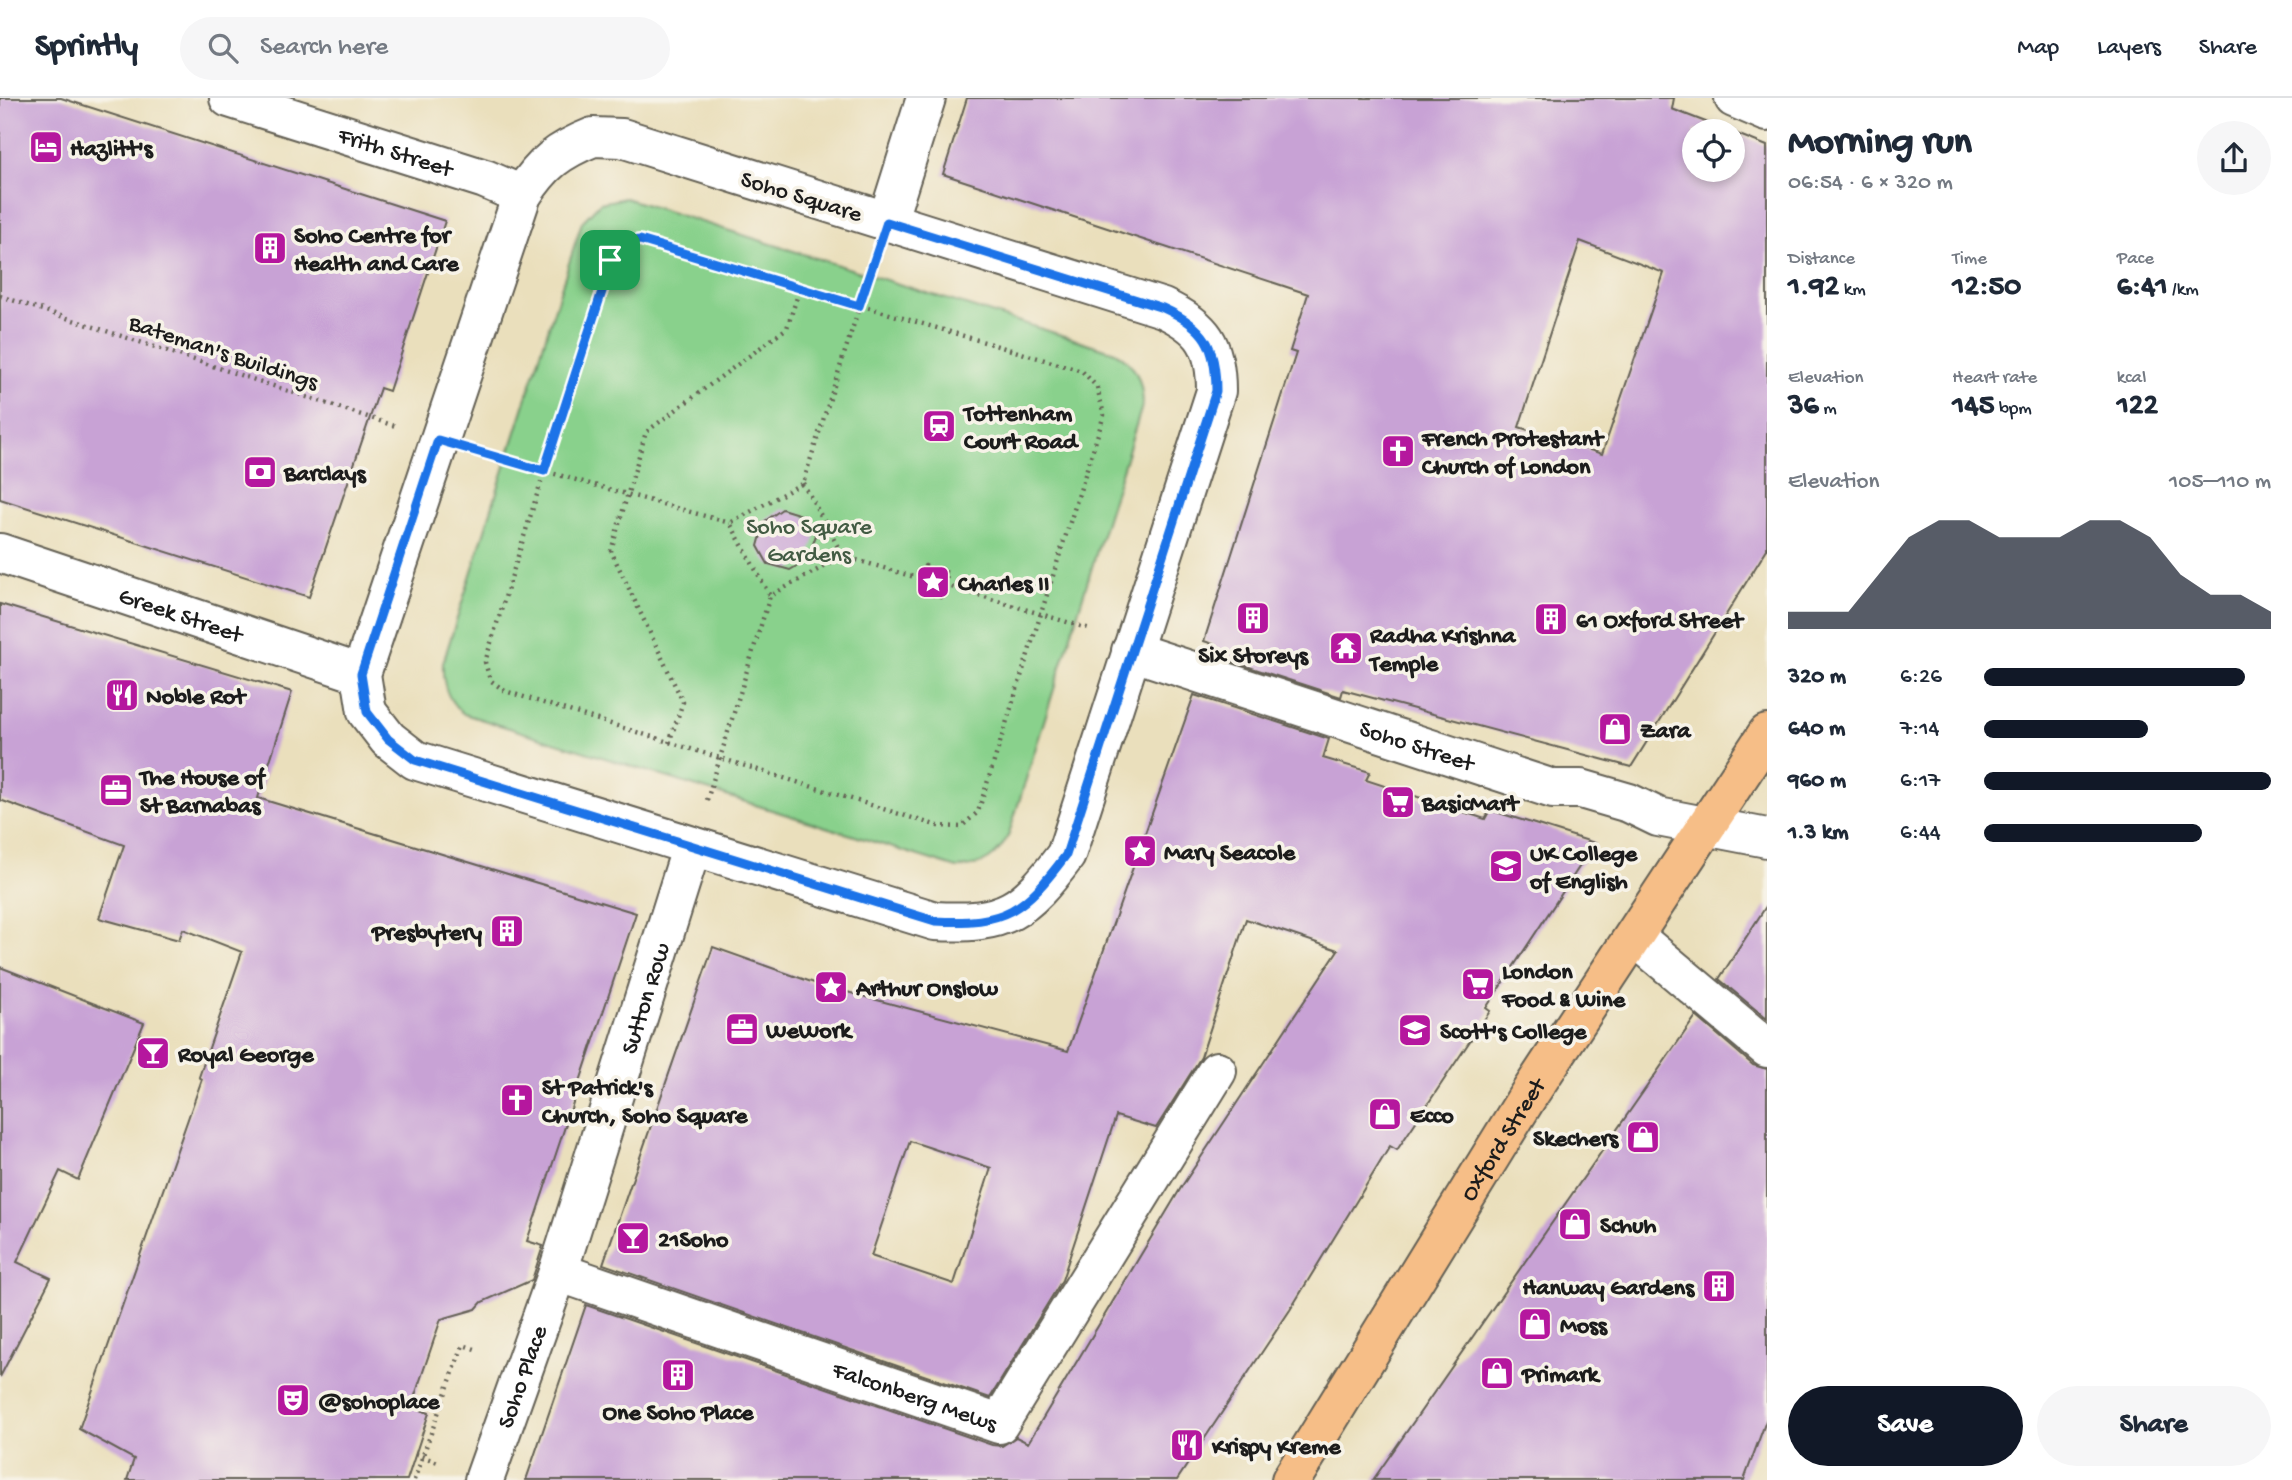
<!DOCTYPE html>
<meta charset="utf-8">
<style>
:root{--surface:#fff;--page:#f6f6f7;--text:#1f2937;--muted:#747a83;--line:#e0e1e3;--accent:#111827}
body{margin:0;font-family:"Gochi Hand",sans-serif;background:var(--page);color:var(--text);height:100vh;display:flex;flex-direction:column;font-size:26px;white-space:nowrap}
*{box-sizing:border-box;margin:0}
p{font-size:23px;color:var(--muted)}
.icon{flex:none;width:38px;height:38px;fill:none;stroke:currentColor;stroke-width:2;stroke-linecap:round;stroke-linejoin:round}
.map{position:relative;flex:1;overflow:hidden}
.sheet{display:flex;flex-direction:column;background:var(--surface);width:525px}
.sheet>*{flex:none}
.tools{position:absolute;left:1682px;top:21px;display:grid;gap:14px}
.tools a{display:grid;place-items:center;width:63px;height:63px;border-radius:50%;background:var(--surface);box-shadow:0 4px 10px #0003;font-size:35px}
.pin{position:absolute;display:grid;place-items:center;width:60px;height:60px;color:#fff;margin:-30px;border-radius:14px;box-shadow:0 4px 10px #0006}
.round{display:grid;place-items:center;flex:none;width:74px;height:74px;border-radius:37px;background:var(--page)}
.head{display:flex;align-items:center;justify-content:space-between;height:119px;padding:0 21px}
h1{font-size:38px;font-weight:800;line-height:52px}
.figures{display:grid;grid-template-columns:repeat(3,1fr);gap:10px;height:119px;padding:7px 21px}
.figures div{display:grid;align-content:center}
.figures b{font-size:30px;font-weight:800}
.figures small{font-size:19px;font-weight:400}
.figures p{font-size:19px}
.chart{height:196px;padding:14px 21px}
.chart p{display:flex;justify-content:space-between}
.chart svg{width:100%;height:126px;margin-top:7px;fill:var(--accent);opacity:.7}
.primary-button{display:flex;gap:14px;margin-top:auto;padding:14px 21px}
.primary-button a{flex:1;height:80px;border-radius:42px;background:var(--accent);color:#fff;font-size:28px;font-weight:800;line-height:80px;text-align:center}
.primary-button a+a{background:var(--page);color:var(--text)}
ul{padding:0 21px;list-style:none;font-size:23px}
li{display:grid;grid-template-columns:112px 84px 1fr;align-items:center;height:52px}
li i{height:18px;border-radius:9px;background:var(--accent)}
header{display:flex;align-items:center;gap:42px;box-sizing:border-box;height:98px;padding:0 35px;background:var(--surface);border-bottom:2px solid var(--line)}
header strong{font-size:33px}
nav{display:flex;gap:38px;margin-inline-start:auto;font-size:24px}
.search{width:490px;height:63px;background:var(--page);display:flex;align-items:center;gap:18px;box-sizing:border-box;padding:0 24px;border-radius:38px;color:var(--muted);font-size:26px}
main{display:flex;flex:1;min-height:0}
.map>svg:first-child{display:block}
.green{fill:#89d18c;stroke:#527654;stroke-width:2}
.building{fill:#c8a2d5;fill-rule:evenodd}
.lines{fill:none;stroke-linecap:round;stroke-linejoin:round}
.minor-casing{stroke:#646054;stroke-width:42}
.major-casing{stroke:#646054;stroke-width:42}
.path{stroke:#646054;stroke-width:4.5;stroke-dasharray:2 5;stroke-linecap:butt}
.minor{stroke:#fff;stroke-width:38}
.major{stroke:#f6be87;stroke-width:38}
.route-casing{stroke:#fff;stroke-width:14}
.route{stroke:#1a73e8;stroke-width:9}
.labels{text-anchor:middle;stroke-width:7;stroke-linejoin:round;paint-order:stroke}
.poi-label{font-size:24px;font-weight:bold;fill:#1c1c1c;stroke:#f7f3e8;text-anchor:start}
.street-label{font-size:24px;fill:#1c1c1c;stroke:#f7f3e8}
.park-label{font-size:24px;fill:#425b43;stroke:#f7f3e8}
</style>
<header>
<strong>Sprintly</strong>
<div class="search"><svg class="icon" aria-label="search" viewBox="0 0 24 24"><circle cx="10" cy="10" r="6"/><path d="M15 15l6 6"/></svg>Search here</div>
<nav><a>Map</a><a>Layers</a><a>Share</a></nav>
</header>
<main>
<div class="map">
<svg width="1767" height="1382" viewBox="0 0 1767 1382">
<rect width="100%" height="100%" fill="#f7f3e8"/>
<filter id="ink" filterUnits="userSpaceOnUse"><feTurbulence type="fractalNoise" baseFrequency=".0143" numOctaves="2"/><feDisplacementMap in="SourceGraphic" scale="14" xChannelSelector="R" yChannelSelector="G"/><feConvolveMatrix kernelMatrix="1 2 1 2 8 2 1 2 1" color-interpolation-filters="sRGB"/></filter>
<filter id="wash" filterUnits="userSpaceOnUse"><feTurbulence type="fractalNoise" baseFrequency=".00686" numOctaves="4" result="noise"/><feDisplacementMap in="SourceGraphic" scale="28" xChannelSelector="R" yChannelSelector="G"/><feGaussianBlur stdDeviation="1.57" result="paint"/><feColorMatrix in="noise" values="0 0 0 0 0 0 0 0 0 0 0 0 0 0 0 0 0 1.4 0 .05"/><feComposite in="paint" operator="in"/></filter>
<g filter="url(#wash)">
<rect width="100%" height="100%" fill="#eadfbc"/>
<path class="green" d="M625 100 1115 254C1135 265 1142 282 1143 305L1009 736C999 759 982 769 957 770L464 616C447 603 442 586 443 565L582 124 600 105Z"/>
<g id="blocks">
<g class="building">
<polygon points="0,0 61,0 445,123 389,293 380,290 309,499 0,401"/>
<path d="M967 0H1674L1672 11 1729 33H1694V72H1732V34L1767 48V451L1631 669 1343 592 1341 599 1209 556 1213 546 1204 543 1296 255 1290 253 1308 196 943 76ZM1580 143 1664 175 1602 356 1519 329Z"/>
<polygon points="782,411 805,418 816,437 808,461 790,472 768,466 758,448 765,423"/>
<polygon points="0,506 292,594 258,700 636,815 527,1143 543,1148 532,1182 482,1204 476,1211 441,1221 411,1309 429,1315 407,1382 127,1382 134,1361 79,1331 202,981 199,979 242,854 183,831 179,842 99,820 124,747 0,702"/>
<path d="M1194 597 1329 641 1323 660 1370 674 1366 682 1485 721 1490 712 1595 745 1486 910 1490 913 1397 1052 1390 1048 1290 1212 1177 1382H526L586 1207 992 1347 1002 1348 1016 1339 1028 1345 1182 1088 1338 852 1246 821 1201 959 1156 1030 1116 1018 1062 1182 990 1300 603 1166 713 849 817 886 1068 953ZM910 1043 991 1070 954 1186 871 1158Z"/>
<polygon points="1767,807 1767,921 1719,881"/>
<polygon points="0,869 144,925 78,1082 60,1073 17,1164 51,1180 0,1279"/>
<polygon points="1696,918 1753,967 1767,971 1767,1320 1744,1382 1373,1382"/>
</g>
</g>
</g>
<g filter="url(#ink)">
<use href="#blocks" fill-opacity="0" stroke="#646054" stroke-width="2"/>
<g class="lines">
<g class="minor-casing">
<g id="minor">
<path id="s1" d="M229 0 485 81 522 97"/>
<polyline points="1734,0 1767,14"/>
<path d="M593 39 622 40 1163 210C1204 229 1216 247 1216 293L1066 757C1024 813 1006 827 935 823L415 662 388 641 367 614 361 576 522 97C543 65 558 53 593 39Z"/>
<polyline points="887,124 926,0"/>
<path id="s2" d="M0 455 361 576"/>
<path id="s3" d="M1131 553 1553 691H1581L1629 705 1658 719 1767 740"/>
<polyline points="1635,839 1767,950"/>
<path id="s4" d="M558 1174 999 1326 1217 973"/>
<path id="s5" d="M484 1382 558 1174 692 748"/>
</g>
</g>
<g class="major-casing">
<g id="major">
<path id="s6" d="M1291 1382 1526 1001 1767 636"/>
</g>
</g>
<g class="path">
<polygon points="640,142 1082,273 1097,289 1104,317 978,714 961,729 938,728 505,593 490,582 485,564 610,162 622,147"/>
<polyline points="0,198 395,328"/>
<polyline points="487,357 730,425"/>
<polyline points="803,385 843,458 770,498 730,425 803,385 872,169"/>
<polyline points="843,458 921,481"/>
<polygon points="925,468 948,475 941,499 918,493"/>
<polyline points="945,487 1090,531"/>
<polyline points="669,645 683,604 611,453 646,334 787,230 800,190"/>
<polyline points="707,702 770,498"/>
<polyline points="415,1356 438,1364"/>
<polyline points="414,1382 463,1247 478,1252"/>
</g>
<use href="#minor" class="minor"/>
<use href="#major" class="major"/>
</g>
</g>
<g class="lines" filter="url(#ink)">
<g class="route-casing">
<path id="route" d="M887 124 1163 210C1205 229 1216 247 1216 293L1066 757C1024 813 1006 827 935 823L415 662 388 641 367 614 361 576 438 342 544 373 615 153 631 143 640 142 859 208Z"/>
</g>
<use href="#route" class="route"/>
</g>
<defs>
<g id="hotel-square" transform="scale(1.75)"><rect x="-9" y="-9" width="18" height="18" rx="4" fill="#b5179e" stroke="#f7f3e8"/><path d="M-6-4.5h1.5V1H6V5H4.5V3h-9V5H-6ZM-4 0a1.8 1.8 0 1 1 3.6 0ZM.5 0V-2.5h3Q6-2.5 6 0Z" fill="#fff"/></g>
<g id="building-square" transform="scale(1.75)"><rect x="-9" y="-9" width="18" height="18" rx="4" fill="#b5179e" stroke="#f7f3e8"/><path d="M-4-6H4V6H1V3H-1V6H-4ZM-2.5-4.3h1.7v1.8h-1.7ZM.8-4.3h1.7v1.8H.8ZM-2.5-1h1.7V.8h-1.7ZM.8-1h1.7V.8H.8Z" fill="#fff"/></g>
<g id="station-square" transform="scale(1.75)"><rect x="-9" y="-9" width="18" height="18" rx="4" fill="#b5179e" stroke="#f7f3e8"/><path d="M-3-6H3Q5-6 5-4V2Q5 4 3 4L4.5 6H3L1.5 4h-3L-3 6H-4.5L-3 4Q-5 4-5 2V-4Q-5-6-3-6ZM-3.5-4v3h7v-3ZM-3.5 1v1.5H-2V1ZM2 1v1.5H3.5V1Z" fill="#fff"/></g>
<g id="church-square" transform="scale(1.75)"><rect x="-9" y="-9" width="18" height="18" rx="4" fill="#b5179e" stroke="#f7f3e8"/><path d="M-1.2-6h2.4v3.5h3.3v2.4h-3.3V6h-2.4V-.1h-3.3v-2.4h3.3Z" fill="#fff"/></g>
<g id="bank-square" transform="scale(1.75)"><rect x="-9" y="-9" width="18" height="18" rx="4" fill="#b5179e" stroke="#f7f3e8"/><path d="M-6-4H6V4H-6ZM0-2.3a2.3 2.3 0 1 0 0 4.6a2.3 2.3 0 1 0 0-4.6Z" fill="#fff"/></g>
<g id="sight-square" transform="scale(1.75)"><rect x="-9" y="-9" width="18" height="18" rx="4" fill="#b5179e" stroke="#f7f3e8"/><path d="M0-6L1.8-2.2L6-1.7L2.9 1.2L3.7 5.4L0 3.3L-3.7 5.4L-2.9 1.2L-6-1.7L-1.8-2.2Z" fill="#fff"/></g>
<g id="temple-square" transform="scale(1.75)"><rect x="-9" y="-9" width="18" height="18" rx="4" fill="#b5179e" stroke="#f7f3e8"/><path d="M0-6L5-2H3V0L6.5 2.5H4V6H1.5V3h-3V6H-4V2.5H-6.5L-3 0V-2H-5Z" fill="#fff"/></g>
<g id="restaurant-square" transform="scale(1.75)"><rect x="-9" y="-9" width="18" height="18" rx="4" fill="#b5179e" stroke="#f7f3e8"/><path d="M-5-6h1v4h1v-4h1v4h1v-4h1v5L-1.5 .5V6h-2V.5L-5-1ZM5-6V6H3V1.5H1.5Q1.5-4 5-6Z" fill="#fff"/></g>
<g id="shop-square" transform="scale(1.75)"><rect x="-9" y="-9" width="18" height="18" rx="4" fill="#b5179e" stroke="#f7f3e8"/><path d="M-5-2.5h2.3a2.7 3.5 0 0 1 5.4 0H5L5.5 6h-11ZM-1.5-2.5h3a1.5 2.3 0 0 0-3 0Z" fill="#fff"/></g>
<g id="office-square" transform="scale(1.75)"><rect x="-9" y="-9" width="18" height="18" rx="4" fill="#b5179e" stroke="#f7f3e8"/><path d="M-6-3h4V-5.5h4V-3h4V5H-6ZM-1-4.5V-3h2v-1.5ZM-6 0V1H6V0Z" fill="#fff"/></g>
<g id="supermarket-square" transform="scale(1.75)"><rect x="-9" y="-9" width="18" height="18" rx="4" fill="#b5179e" stroke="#f7f3e8"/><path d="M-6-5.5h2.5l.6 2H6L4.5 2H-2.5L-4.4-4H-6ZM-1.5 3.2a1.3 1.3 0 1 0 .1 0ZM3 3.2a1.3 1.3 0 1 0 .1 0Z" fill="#fff"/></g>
<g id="university-square" transform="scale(1.75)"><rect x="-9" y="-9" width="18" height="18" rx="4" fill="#b5179e" stroke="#f7f3e8"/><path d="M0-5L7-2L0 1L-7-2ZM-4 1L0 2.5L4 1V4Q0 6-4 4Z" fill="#fff"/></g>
<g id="bar-square" transform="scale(1.75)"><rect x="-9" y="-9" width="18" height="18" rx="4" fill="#b5179e" stroke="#f7f3e8"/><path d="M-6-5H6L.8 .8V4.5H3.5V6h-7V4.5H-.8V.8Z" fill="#fff"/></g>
<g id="theatre-square" transform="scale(1.75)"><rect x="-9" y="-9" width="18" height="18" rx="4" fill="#b5179e" stroke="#f7f3e8"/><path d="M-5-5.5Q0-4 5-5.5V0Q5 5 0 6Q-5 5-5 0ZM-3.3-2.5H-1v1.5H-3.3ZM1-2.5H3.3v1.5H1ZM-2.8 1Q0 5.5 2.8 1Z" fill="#fff"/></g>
</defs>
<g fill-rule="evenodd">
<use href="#hotel-square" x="46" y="49"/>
<use href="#building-square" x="270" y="150"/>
<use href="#station-square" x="939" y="328"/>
<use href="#church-square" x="1398" y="353"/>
<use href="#bank-square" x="260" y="374"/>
<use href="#sight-square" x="933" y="484"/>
<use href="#building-square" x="1253" y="520"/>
<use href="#building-square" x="1551" y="521"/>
<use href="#temple-square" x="1346" y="550"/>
<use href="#restaurant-square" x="122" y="597"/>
<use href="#shop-square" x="1615" y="631"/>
<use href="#office-square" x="116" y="692"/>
<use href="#supermarket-square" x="1398" y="704"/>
<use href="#sight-square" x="1140" y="753"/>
<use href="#university-square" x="1506" y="768"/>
<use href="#building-square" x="507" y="833"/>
<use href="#supermarket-square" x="1478" y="886"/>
<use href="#sight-square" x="831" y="889"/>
<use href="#office-square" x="742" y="931"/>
<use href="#university-square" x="1415" y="932"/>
<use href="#bar-square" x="153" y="955"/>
<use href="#church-square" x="517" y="1002"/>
<use href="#shop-square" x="1385" y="1016"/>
<use href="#shop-square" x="1643" y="1039"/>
<use href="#shop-square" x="1575" y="1126"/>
<use href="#bar-square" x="633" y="1140"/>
<use href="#building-square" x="1719" y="1188"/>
<use href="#shop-square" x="1535" y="1226"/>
<use href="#shop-square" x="1497" y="1275"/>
<use href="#building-square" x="678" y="1277"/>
<use href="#theatre-square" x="293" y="1302"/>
<use href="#restaurant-square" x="1187" y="1347"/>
</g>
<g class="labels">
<g class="poi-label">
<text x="70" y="57">Hazlitt's</text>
<text x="294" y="144">Soho Centre for<tspan x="294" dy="28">Health and Care</tspan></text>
<text x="964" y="322">Tottenham<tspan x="964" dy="28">Court Road</tspan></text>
<text x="1422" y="347">French Protestant<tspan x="1422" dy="28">Church of London</tspan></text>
<text x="284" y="382">Barclays</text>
<text x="958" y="492">Charles II</text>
<text x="1576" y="529">61 Oxford Street</text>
<text x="1370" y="544">Radha Krishna<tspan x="1370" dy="28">Temple</tspan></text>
<text x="1253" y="564" text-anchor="middle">Six Storeys</text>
<text x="146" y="605">Noble Rot</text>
<text x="1640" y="639">Zara</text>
<text x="140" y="686">The House of<tspan x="140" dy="28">St Barnabas</tspan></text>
<text x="1422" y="712">BasicMart</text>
<text x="1164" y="761">Mary Seacole</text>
<text x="1530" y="762">UK College<tspan x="1530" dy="28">of English</tspan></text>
<text x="482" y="841" text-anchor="end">Presbytery</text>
<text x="1502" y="880">London<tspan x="1502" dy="28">Food &amp; Wine</tspan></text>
<text x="856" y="897">Arthur Onslow</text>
<text x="766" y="939">WeWork</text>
<text x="1440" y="940">Scott's College</text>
<text x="178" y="963">Royal George</text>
<text x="542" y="996">St Patrick's<tspan x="542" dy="28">Church, Soho Square</tspan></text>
<text x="1410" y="1024">Ecco</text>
<text x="1618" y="1047" text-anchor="end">Skechers</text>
<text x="1600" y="1134">Schuh</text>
<text x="658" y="1148">21Soho</text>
<text x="1694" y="1196" text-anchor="end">Hanway Gardens</text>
<text x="1560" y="1234">Moss</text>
<text x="1522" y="1283">Primark</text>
<text x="318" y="1310">@sohoplace</text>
<text x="678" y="1321" text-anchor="middle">One Soho Place</text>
<text x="1212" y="1355">Krispy Kreme</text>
</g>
<g class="street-label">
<text dy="8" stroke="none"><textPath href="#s1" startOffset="175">Frith Street</textPath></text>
<text transform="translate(802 97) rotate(17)" y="8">Soho Square</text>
<text transform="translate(224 253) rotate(18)" y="8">Bateman's Buildings</text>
<text dy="8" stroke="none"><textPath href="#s2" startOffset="191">Greek Street</textPath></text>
<text dy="8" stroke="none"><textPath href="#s3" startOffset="301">Soho Street</textPath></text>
<text dy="8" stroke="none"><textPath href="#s5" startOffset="508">Sutton Row</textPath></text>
<text dy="8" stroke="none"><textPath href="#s6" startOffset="401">Oxford Street</textPath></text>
<text dy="8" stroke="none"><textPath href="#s5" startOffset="110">Soho Place</textPath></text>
<text dy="8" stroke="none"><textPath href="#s4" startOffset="378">Falconberg Mews</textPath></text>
</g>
<g class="park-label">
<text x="809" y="435">Soho Square<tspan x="809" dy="28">Gardens</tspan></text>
</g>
</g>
</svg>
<div class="tools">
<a><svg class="icon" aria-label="locate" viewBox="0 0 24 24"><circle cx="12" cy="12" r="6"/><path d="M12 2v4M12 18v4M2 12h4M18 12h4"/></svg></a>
</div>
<div class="pin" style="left:610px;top:162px;background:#1e9e55"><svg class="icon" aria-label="arrive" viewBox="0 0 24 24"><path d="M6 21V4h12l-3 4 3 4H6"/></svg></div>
</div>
<section class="sheet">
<div class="head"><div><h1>Morning run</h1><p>06:54 · 6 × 320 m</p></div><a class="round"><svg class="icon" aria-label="share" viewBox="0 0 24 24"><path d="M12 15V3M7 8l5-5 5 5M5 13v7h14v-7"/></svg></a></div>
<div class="figures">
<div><p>Distance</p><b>1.92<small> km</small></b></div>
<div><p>Time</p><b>12:50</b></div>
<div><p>Pace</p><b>6:41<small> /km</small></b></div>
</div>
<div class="figures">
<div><p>Elevation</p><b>36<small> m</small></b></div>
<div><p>Heart rate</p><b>145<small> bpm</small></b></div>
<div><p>kcal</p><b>122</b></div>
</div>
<div class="chart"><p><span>Elevation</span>105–110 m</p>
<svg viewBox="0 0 160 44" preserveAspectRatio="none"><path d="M0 44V38L10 38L20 38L30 25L40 12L50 6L60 6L70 12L80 12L90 12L100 6L110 6L120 12L130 25L140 32L150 32L160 38V44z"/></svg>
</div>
<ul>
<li><b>320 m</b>6:26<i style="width:91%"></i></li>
<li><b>640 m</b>7:14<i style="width:57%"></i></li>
<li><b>960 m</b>6:17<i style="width:100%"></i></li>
<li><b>1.3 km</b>6:44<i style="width:76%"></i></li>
</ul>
<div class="primary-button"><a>Save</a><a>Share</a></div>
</section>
</main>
